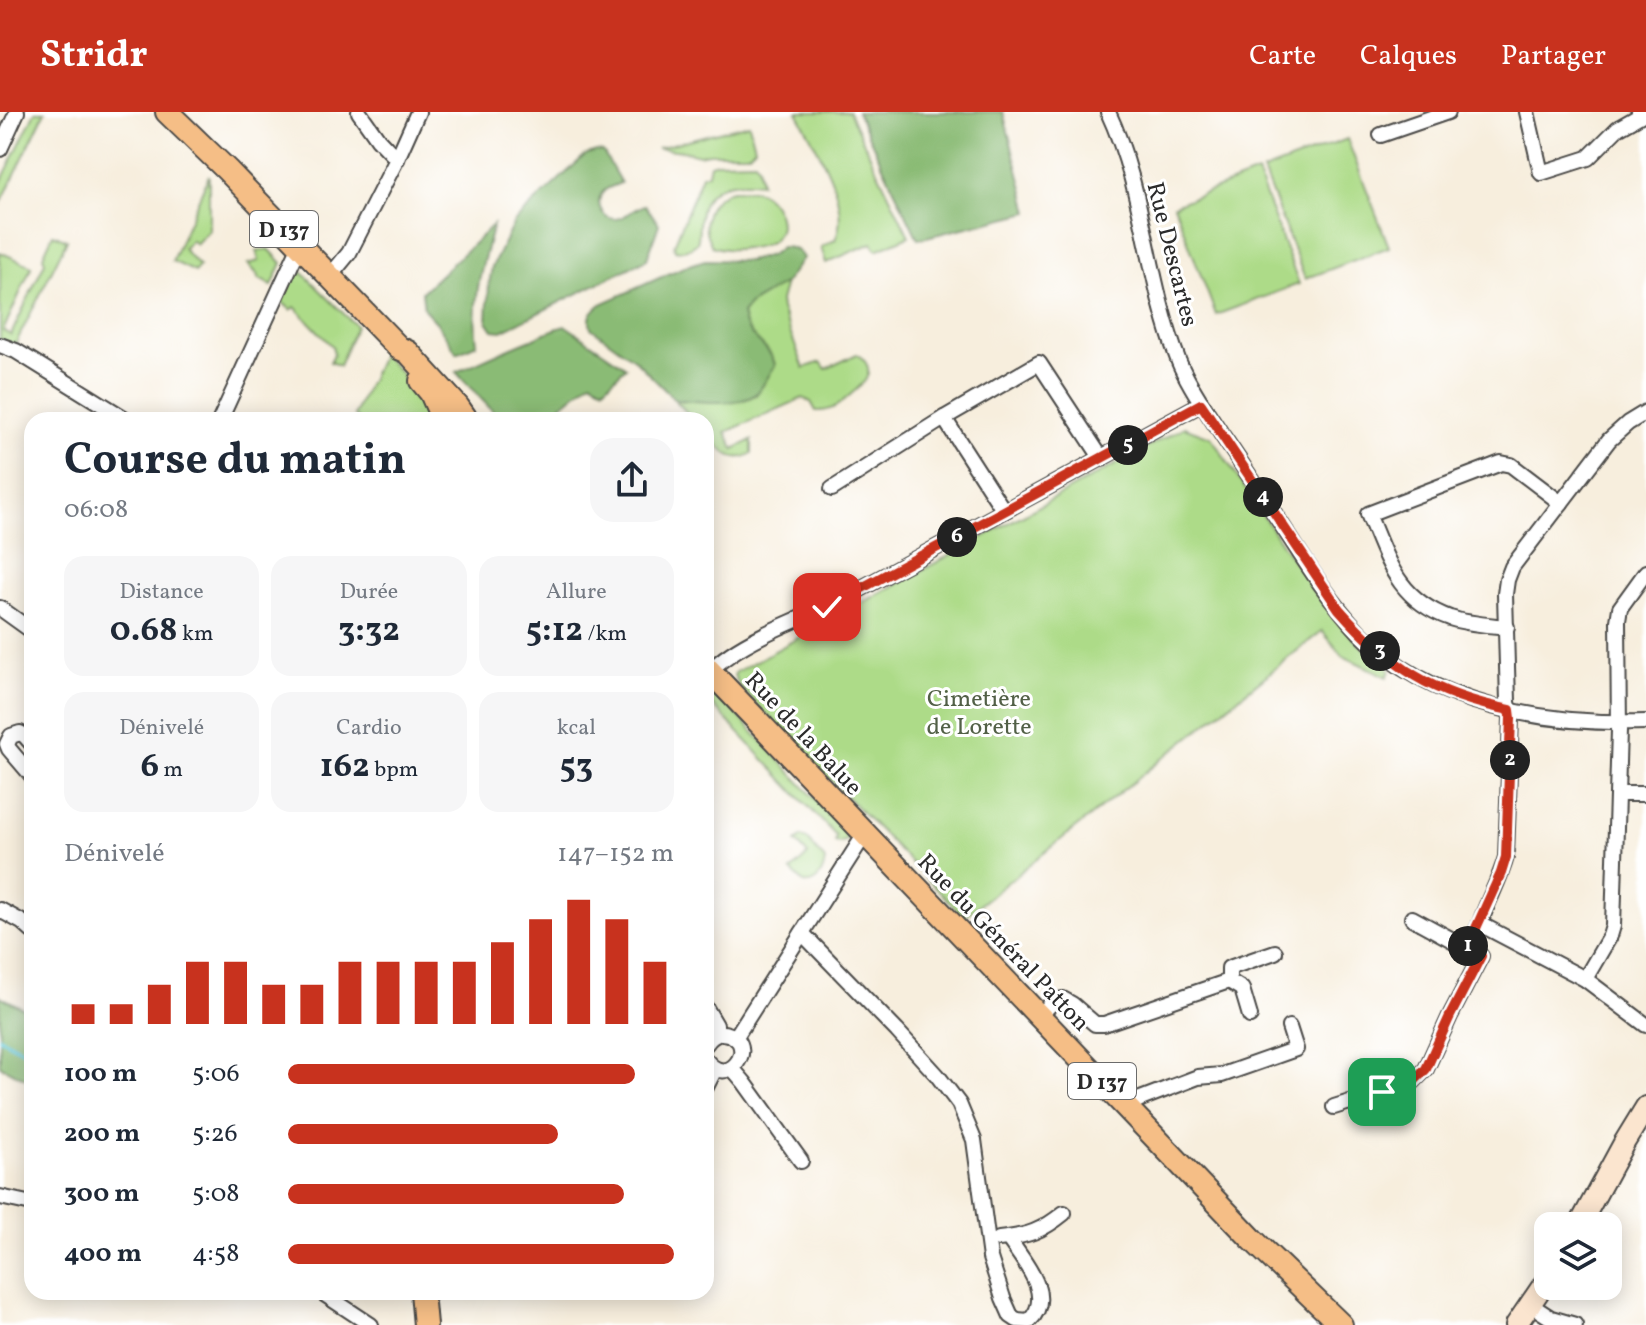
<!DOCTYPE html>
<html lang="fr">
<meta charset="utf-8">
<style>
:root{--surface:#fff;--page:#f6f6f7;--text:#1f2937;--muted:#747a83;--accent:#c8321e}
body{margin:0;font-family:Vollkorn,serif;background:var(--page);color:var(--text);height:100vh;display:flex;flex-direction:column;font-size:30px;white-space:nowrap}
*{box-sizing:border-box;margin:0}
p{font-size:26px;color:var(--muted)}
.icon{flex:none;width:44px;height:44px;fill:none;stroke:currentColor;stroke-width:2;stroke-linecap:round;stroke-linejoin:round}
.map{position:relative;flex:1;overflow:hidden}
.sheet{position:absolute;left:24px;top:300px;width:690px;height:888px;display:flex;flex-direction:column;background:var(--surface);border-radius:24px;box-shadow:0 4px 20px #0003}
.sheet>*{flex:none}
.fabs{position:absolute;left:1534px;top:1100px;display:grid;gap:16px}
.fabs a{display:grid;place-items:center;width:88px;height:88px;border-radius:16px;background:var(--surface);box-shadow:0 4px 20px #0003;font-size:40px}
.pin{position:absolute;display:grid;place-items:center;width:68px;height:68px;color:#fff;margin:-34px;border-radius:16px;box-shadow:0 4px 12px #0006}
.km{position:absolute;width:40px;height:40px;margin:-20px;border-radius:50%;background:#222;color:#fff;font-size:22px;line-height:40px;text-align:center}
.round{display:grid;place-items:center;flex:none;width:84px;height:84px;border-radius:24px;background:var(--page)}
.headline{display:flex;align-items:center;justify-content:space-between;height:136px;padding:0 40px}
h1{font-size:44px;font-weight:700;line-height:60px}
.stats{display:grid;grid-template-columns:repeat(3,1fr);gap:12px;height:136px;padding:8px 40px}
.stats div{display:grid;align-content:center;border-radius:20px;background:var(--page);text-align:center}
.stats b{font-size:34px;font-weight:700}
.stats small{font-size:22px;font-weight:400}
.stats p{font-size:22px}
.chart{height:224px;padding:16px 40px}
.chart p{display:flex;justify-content:space-between}
.chart svg{width:100%;height:144px;margin-top:8px;stroke:var(--accent);stroke-width:6}
ul{padding:0 40px;list-style:none;font-size:26px}
li{display:grid;grid-template-columns:128px 96px 1fr;align-items:center;height:60px}
li i{height:20px;border-radius:10px;background:var(--accent)}
header{display:flex;align-items:center;gap:48px;box-sizing:border-box;height:112px;padding:0 40px;background:var(--accent);color:#fff}
header strong{font-size:38px}
nav{display:flex;gap:44px;margin-inline-start:auto;font-size:28px}
.map>svg:first-child{display:block}
.green{fill:#addb88;stroke:#6c835a;stroke-width:2}
.forest{fill:#8abb74;stroke:#5a7350;stroke-width:2}
.lines{fill:none;stroke-linecap:round;stroke-linejoin:round}
.stream{stroke:#5cc6d8;stroke-width:4}
.street-casing{stroke:#4a4846;stroke-width:18}
.secondary-casing{stroke:#4a4846;stroke-width:24}
.primary-casing{stroke:#4a4846;stroke-width:26}
.street{stroke:#fff;stroke-width:14}
.secondary{stroke:#fbe5cf;stroke-width:20}
.primary{stroke:#f5be86;stroke-width:22}
.route-casing{stroke:#fff;stroke-width:16}
.route{stroke:#c8321e;stroke-width:10}
.labels{text-anchor:middle;stroke-width:6;stroke-linejoin:round;paint-order:stroke}
.shield{fill:#fff;stroke:#6b6b6b;stroke-width:2}
.shield-label{font-size:22px;font-weight:bold;fill:#2b2b2b}
.street-label{font-size:24px;fill:#2b2b2b;stroke:#fff}
.park-label{font-size:24px;fill:#526047;stroke:#fff}
</style>
<header>
<strong>Stridr</strong>
<nav><a>Carte</a><a>Calques</a><a>Partager</a></nav>
</header>
<div class="map">
<svg width="1646" height="1213" viewBox="0 0 1646 1213">
<rect width="100%" height="100%" fill="#fff"/>
<filter id="ink" filterUnits="userSpaceOnUse"><feTurbulence type="fractalNoise" baseFrequency=".0125" numOctaves="2"/><feDisplacementMap in="SourceGraphic" scale="16" xChannelSelector="R" yChannelSelector="G"/><feConvolveMatrix kernelMatrix="1 2 1 2 8 2 1 2 1" color-interpolation-filters="sRGB"/></filter>
<filter id="wash" filterUnits="userSpaceOnUse"><feTurbulence type="fractalNoise" baseFrequency=".006" numOctaves="4" result="noise"/><feDisplacementMap in="SourceGraphic" scale="32" xChannelSelector="R" yChannelSelector="G"/><feGaussianBlur stdDeviation="1.8" result="paint"/><feColorMatrix in="noise" values="0 0 0 0 0 0 0 0 0 0 0 0 0 0 0 0 0 1.4 0 .05"/><feComposite in="paint" operator="in"/></filter>
<g filter="url(#wash)">
<rect width="100%" height="100%" fill="#f7eedd"/>
<g class="green">
<polygon points="35,0 45,0 0,93 0,72"/>
<path d="M797 0H849L909 124 877 138 872 131 826 151 821 135 835 128C853 91 815 34 797 0Z"/>
<polygon points="749,12 755,35 749,41 708,41 699,43 684,39 657,36"/>
<polygon points="1347,27 1389,135 1305,167 1263,59"/>
<path d="M755 49 758 53 761 71C733 68 705 70 700 105 698 114 700 122 697 131 692 136 682 140 675 138L674 133 702 63 708 61 710 52 717 50Z"/>
<polygon points="1257,61 1299,172 1216,203 1174,93"/>
<polygon points="209,63 209,118 196,132 191,128 183,137 199,154 195,160 172,149"/>
<path d="M732 78C741 78 750 76 758 79 774 85 788 112 774 127 767 134 753 136 744 136 733 138 723 138 712 134 698 111 707 86 732 78Z"/>
<polygon points="53,122 67,128 15,233 0,227 0,140 32,154 3,219 11,223 45,150 43,144"/>
<polygon points="269,137 282,151 272,174 258,166 259,164 248,152 259,149 257,139"/>
<polygon points="302,160 356,214 339,254 330,250 334,242 332,234 295,195 291,198 282,190 295,162"/>
<path d="M785 171 780 189 781 197 804 256 821 250 826 257 857 242C879 258 865 271 850 283 839 293 831 300 816 299L811 290 803 286 726 320 734 337 752 328V341C732 355 719 334 706 321V308H694L675 288 733 290 756 283 775 254C773 239 754 229 746 216 745 213 743 205 742 202L750 192Z"/>
<polygon points="382,242 425,286 430,308 359,308 354,303"/>
<polygon points="1184,315 1211,325 1283,434 1327,494 1353,525 1369,541 1388,554 1390,559 1387,565 1343,544 1322,519 964,805 739,574 734,563 736,560"/>
<polygon points="706,569 848,722 847,728 839,731 835,730 836,724 706,586"/>
<path d="M801 725 807 727 825 748C824 760 817 773 804 771L791 759 808 743 796 730Z"/>
</g>
<g class="forest">
<polygon points="857,0 1003,0 1029,100 918,127"/>
<path d="M596 39 603 40 621 71C616 73 608 75 604 79 593 89 602 108 616 107 626 106 635 95 645 93L659 112 647 147 502 219 493 218 487 209 489 172 492 155 514 110 585 43Z"/>
<path d="M493 113C482 153 471 190 477 232L457 241 437 211 424 197 422 180Z"/>
<path d="M781 135C791 135 798 137 803 146L785 171 750 192 742 202C743 205 744 212 746 215 754 229 773 238 775 254 769 262 764 274 757 281 742 296 696 288 675 288L635 248 591 216C588 204 591 200 601 192L686 154 705 148 748 149 771 143Z"/>
<path d="M566 214 626 255 604 276 591 269 544 308H501L456 260C481 249 504 238 529 228 542 223 552 217 566 214Z"/>
<polygon points="0,884 32,901 32,970 0,954"/>
</g>
<g class="lines">
<polyline class="stream" points="0,926 32,943"/>
</g>
</g>
<g filter="url(#ink)">
<g class="lines">
<g class="street-casing">
<g id="street">
<polyline points="359,0 378,27 397,47"/>
<path d="M1108 0C1145 79 1147 169 1179 250 1190 276 1207 299 1222 323 1238 346 1253 370 1269 393 1297 436 1324 483 1360 521 1430 595 1548 613 1646 610"/>
<polyline points="1527,0 1541,61 1588,46 1618,16 1641,3 1639,0"/>
<polyline points="1381,23 1448,0"/>
<polyline points="0,37 17,0"/>
<polyline points="330,164 349,141 397,47 418,0"/>
<polyline points="0,233 16,239 127,308"/>
<polyline points="220,308 300,133"/>
<polyline points="832,377 944,306"/>
<polyline points="1004,399 944,306 1039,251 1102,347"/>
<polyline points="0,496 32,519"/>
<path d="M1507 515C1489 513 1468 512 1450 506 1397 487 1388 449 1368 402L1501 351 1511 353 1561 391"/>
<path d="M710 559C735 532 793 509 827 495L1201 292"/>
<polyline points="32,632 25,624 20,621 11,624 7,632 9,637 32,664"/>
<polyline points="1618,682 1646,682"/>
<polyline points="0,798 22,810 32,819"/>
<polyline points="1412,806 1467,836 1480,812 1585,867 1646,913"/>
<path d="M1480 812C1487 789 1500 768 1506 745L1511 606 1508 590 1505 482 1507 468 1512 455 1609 328 1628 311 1646 300"/>
<path d="M802 821 897 919 937 963 959 992 974 1028 990 1146 1003 1186 1011 1204 1017 1208 1029 1209C1056 1184 1023 1149 1008 1126"/>
<polyline points="1585,867 1610,824 1613,814 1619,618 1618,509 1620,496 1646,460"/>
<polyline points="1229,869 1242,877 1250,904"/>
<polyline points="706,896 716,913 716,922"/>
<polyline points="1039,904 1054,889 1063,887 1072,892 1095,912 1104,912 1229,869 1229,856 1275,840"/>
<polyline points="735,926 865,722"/>
<path d="M706 932C711 924 718 919 728 922 759 932 729 979 706 948"/>
<polyline points="732,956 744,970 801,1049"/>
<polyline points="706,975 715,957"/>
<polyline points="1334,995 1413,970 1426,957 1450,904 1481,844 1467,836"/>
<polyline points="1128,997 1138,988 1198,965 1222,963 1296,937 1289,915"/>
<polyline points="0,1085 32,1092"/>
<path d="M999 1127C1028 1124 1042 1119 1064 1101"/>
<polyline points="321,1180 371,1213"/>
<polyline points="1531,1193 1551,1206 1575,1213"/>
</g>
</g>
<g class="secondary-casing">
<g id="secondary">
<polyline points="1579,1114 1624,1031 1646,995"/>
<polyline points="1516,1213 1548,1166"/>
</g>
</g>
<g class="primary-casing">
<g id="primary">
<polyline points="167,0 227,58 399,236 408,240 458,295 465,305"/>
<polyline points="421,269 431,281 443,308"/>
<polyline points="706,555 1252,1127 1341,1213"/>
<polyline points="422,1180 425,1213"/>
</g>
</g>
<use href="#street" class="street"/>
<use href="#secondary" class="secondary"/>
<use href="#primary" class="primary"/>
</g>
</g>
<g class="lines" filter="url(#ink)">
<g class="route-casing">
<path id="route" d="M827 495 1201 292 1339 497C1390 555 1433 583 1510 598L1511 606 1506 745 1501 761 1467 836 1481 844 1450 904 1426 957 1413 970 1382 980"/>
</g>
<use href="#route" class="route"/>
</g>
<g class="labels">
<g class="shield">
<rect x="250" y="99" width="68" height="36" rx="6"/>
<rect x="1068" y="951" width="68" height="36" rx="6"/>
</g>
<g class="shield-label">
<text x="284" y="125">D 137</text>
<text x="1102" y="977">D 137</text>
</g>
<g class="street-label">
<text transform="translate(1173 142) rotate(76)" y="8">Rue Descartes</text>
<text transform="translate(804 621) rotate(47)" y="8">Rue de la Balue</text>
<text transform="translate(1004 830) rotate(46)" y="8">Rue du Général Patton</text>
</g>
<g class="park-label">
<text x="979" y="594">Cimetière<tspan x="979" dy="28">de Lorette</tspan></text>
</g>
</g>
</svg>
<div class="fabs">
<a><svg class="icon" aria-label="layers" viewBox="0 0 24 24"><path d="M12 4l9 5-9 5-9-5zM3 14l9 5 9-5"/></svg></a>
</div>
<div class="pin" style="left:1382px;top:980px;background:#1e9e55"><svg class="icon" aria-label="arrive" viewBox="0 0 24 24"><path d="M6 21V4h12l-3 4 3 4H6"/></svg></div>
<div class="pin" style="left:827px;top:495px;background:#d93025"><svg class="icon" aria-label="check" viewBox="0 0 24 24"><path d="M5 12l5 5 9-10"/></svg></div>
<b class="km" style="left:1468px;top:834px">1</b>
<b class="km" style="left:1510px;top:648px">2</b>
<b class="km" style="left:1380px;top:539px">3</b>
<b class="km" style="left:1263px;top:385px">4</b>
<b class="km" style="left:1128px;top:333px">5</b>
<b class="km" style="left:957px;top:425px">6</b>
<section class="sheet">
<div class="headline"><div><h1>Course du matin</h1><p>06:08</p></div><a class="round"><svg class="icon" aria-label="share" viewBox="0 0 24 24"><path d="M12 15V3M7 8l5-5 5 5M5 13v7h14v-7"/></svg></a></div>
<div class="stats">
<div><p>Distance</p><b>0.68<small> km</small></b></div>
<div><p>Durée</p><b>3:32</b></div>
<div><p>Allure</p><b>5:12<small> /km</small></b></div>
</div>
<div class="stats">
<div><p>Dénivelé</p><b>6<small> m</small></b></div>
<div><p>Cardio</p><b>162<small> bpm</small></b></div>
<div><p>kcal</p><b>53</b></div>
</div>
<div class="chart"><p><span>Dénivelé</span>147–152 m</p>
<svg viewBox="0 0 160 44" preserveAspectRatio="none"><path d="M5 44V38M15 44V38M25 44V32M35 44V25M45 44V25M55 44V32M65 44V32M75 44V25M85 44V25M95 44V25M105 44V25M115 44V19M125 44V12M135 44V6M145 44V12M155 44V25"/></svg>
</div>
<ul>
<li><b>100 m</b>5:06<i style="width:90%"></i></li>
<li><b>200 m</b>5:26<i style="width:70%"></i></li>
<li><b>300 m</b>5:08<i style="width:87%"></i></li>
<li><b>400 m</b>4:58<i style="width:100%"></i></li>
</ul>
</section>
</div>
